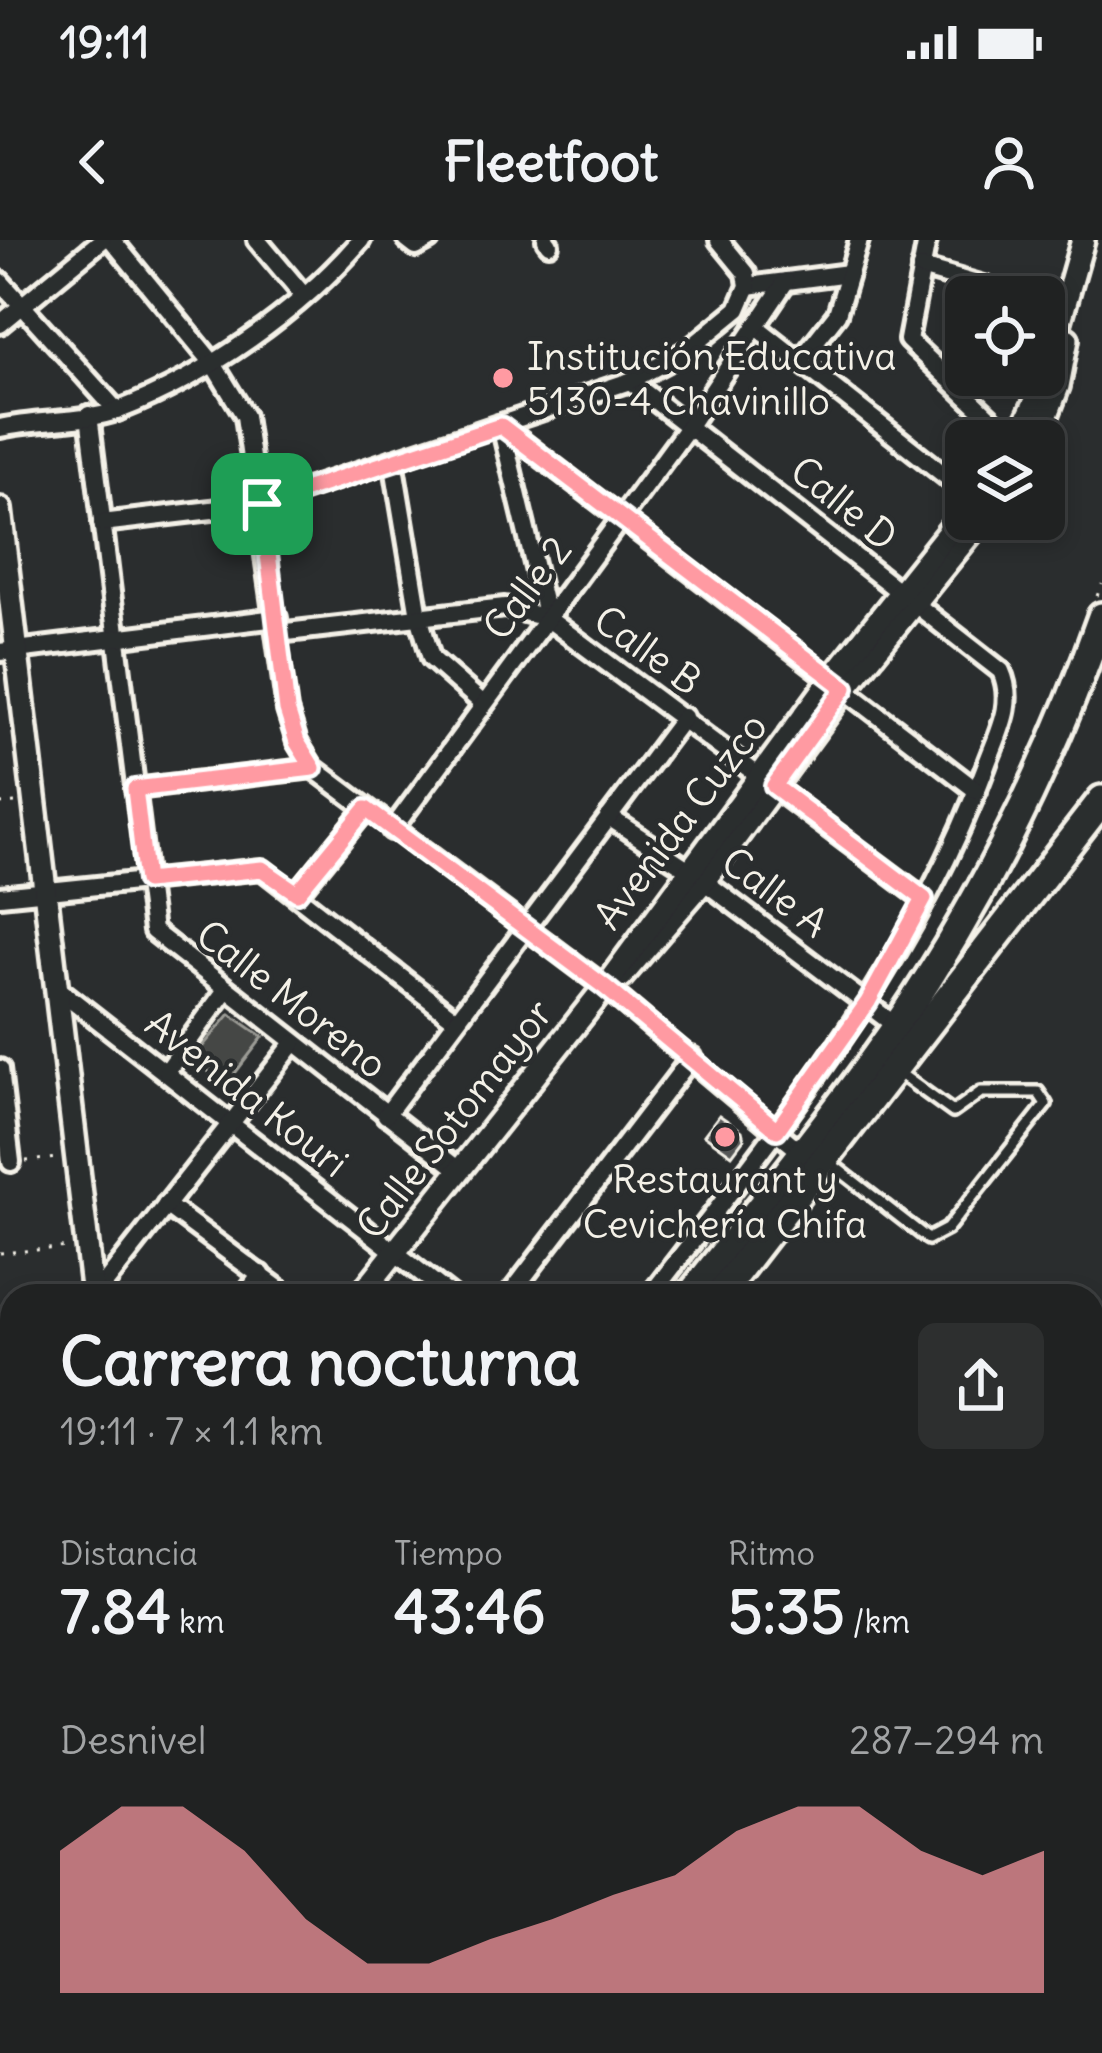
<!DOCTYPE html>
<html lang="es">
<meta charset="utf-8">
<style>
:root{--surface:#202222;--page:#2d2f2f;--text:#f1f3f6;--muted:#a2a4a5;--line:#3d3f40;--accent:#ff9aa2}
body{margin:0;font-family:Delius,sans-serif;background:var(--page);color:var(--text);height:100vh;display:flex;flex-direction:column;font-size:45px;white-space:nowrap}
*{box-sizing:border-box;margin:0}
p{font-size:39px;color:var(--muted)}
.icon{flex:none;width:66px;height:66px;fill:none;stroke:currentColor;stroke-width:2;stroke-linecap:round;stroke-linejoin:round}
.map{position:relative;flex:1;overflow:hidden}
.details{position:absolute;left:0px;top:1044px;width:1104px;height:771px;display:flex;flex-direction:column;background:var(--surface);border-radius:36px 36px 0 0;box-shadow:0 6px 18px #0003,0 0 0 3px var(--line)}
.details>*{flex:none}
.fabs{position:absolute;left:945px;top:36px;display:grid;gap:24px}
.fabs a{display:grid;place-items:center;width:120px;height:120px;border-radius:18px;background:var(--surface);box-shadow:0 6px 18px #0003,0 0 0 3px var(--line);font-size:60px}
.pin{position:absolute;display:grid;place-items:center;width:102px;height:102px;color:#fff;margin:-51px;border-radius:24px;box-shadow:0 6px 18px #0006}
.round{display:grid;place-items:center;flex:none;width:126px;height:126px;border-radius:18px;background:var(--page)}
.headline{display:flex;align-items:center;justify-content:space-between;height:204px;padding:0 60px}
h1{font-size:66px;font-weight:700;line-height:90px}
.stats{display:grid;grid-template-columns:repeat(3,1fr);gap:18px;height:204px;padding:12px 60px}
.stats div{display:grid;align-content:center}
.stats b{font-size:60px;font-weight:700}
.stats small{font-size:33px;font-weight:400}
.stats p{font-size:33px}
.chart{height:336px;padding:24px 60px}
.chart p{display:flex;justify-content:space-between}
.chart svg{width:100%;height:216px;margin-top:12px;fill:var(--accent);opacity:.7}
.status{display:flex;justify-content:space-between;align-items:center;height:84px;padding:0 60px;background:var(--surface);direction:ltr}
.status svg{height:33px;fill:currentColor}
header{display:flex;justify-content:space-between;align-items:center;height:156px;padding:0 60px;background:var(--surface);font-size:54px;font-weight:700}
.map>svg:first-child{display:block}
.green{fill:#444645;stroke:#9c9c96;stroke-width:3}
.building{fill:#555756;stroke:#f4f1e8;stroke-width:3}
.lines{fill:none;stroke-linecap:round;stroke-linejoin:round}
.service-casing{stroke:#f4f1e8;stroke-width:18}
.minor-casing{stroke:#f4f1e8;stroke-width:26}
.tertiary-casing{stroke:#f4f1e8;stroke-width:30}
.primary-casing{stroke:#f4f1e8;stroke-width:36}
.trunk-casing{stroke:#f4f1e8;stroke-width:36}
.path{stroke:#f4f1e8;stroke-width:3;stroke-dasharray:3 9;stroke-linecap:butt}
.service{stroke:#2a2d2e;stroke-width:9}
.minor{stroke:#2a2d2e;stroke-width:16}
.tertiary{stroke:#2a2d2e;stroke-width:21}
.primary{stroke:#2a2d2e;stroke-width:27}
.trunk{stroke:#2a2d2e;stroke-width:27}
.route-casing{stroke:#fff;stroke-width:24}
.route{stroke:#ff9aa2;stroke-width:15}
.poi-dot{fill:#ff9aa2;stroke:#2a2d2e;stroke-width:4.5}
.labels{text-anchor:middle;stroke-width:9;stroke-linejoin:round;paint-order:stroke}
.poi-label{font-size:39px;fill:#f4f1e8;stroke:#2a2d2e;text-anchor:start}
.street-label{font-size:39px;fill:#f4f1e8;stroke:#2a2d2e}
</style>
<div class="status"><b>19:11</b><svg viewBox="0 0 49 12"><path d="M0 12V9h3v3zM5 12V6h3v6zM10 12V3h3v9zM15 12V0h3v12zM26 1h20v11H26zM47 4h2v5h-2z"/></svg></div>
<header><svg class="icon" aria-label="back" viewBox="0 0 24 24"><path d="M15 5l-7 7 7 7"/></svg>Fleetfoot<svg class="icon" aria-label="person" viewBox="0 0 24 24"><circle cx="12" cy="8" r="4"/><path d="M4 21q1-7 8-7t8 7"/></svg></header>
<div class="map">
<svg width="1102" height="1813" viewBox="0 0 1102 1813">
<rect width="100%" height="100%" fill="#2a2d2e"/>
<filter id="ink" filterUnits="userSpaceOnUse"><feTurbulence type="fractalNoise" baseFrequency=".00833" numOctaves="2"/><feDisplacementMap in="SourceGraphic" scale="24" xChannelSelector="R" yChannelSelector="G"/><feConvolveMatrix kernelMatrix="1 2 1 2 8 2 1 2 1" color-interpolation-filters="sRGB"/></filter>
<g filter="url(#ink)">
<polygon class="green" points="230,774 263,797 226,845 192,819"/>
<polygon class="building" points="719,875 742,891 744,899 732,915 704,895"/>
<g class="lines">
<g class="service-casing">
<g id="service">
<polyline points="829,922 928,999 947,989 1046,864 1038,852 981,852 953,872 895,830"/>
<polyline points="0,1591 12,1598"/>
<polyline points="221,1803 229,1813"/>
</g>
</g>
<g class="minor-casing">
<g id="minor">
<polyline points="112,0 212,122 245,176 287,470 297,502 313,528 605,747 802,913"/>
<polyline points="257,0 304,56"/>
<polyline points="407,0 416,7 429,0"/>
<polyline points="546,0 549,4"/>
<polyline points="927,0 908,100 1014,201"/>
<polyline points="921,28 1022,57"/>
<polyline points="0,41 117,171"/>
<polyline points="748,46 849,33"/>
<polyline points="0,84 102,0"/>
<polyline points="755,86 966,252"/>
<polyline points="800,121 837,74 859,0"/>
<path d="M630 141 1001 431C1016 464 998 493 986 526 913 725 778 890 650 1056"/>
<polyline points="89,175 153,691 460,931"/>
<polyline points="501,186 547,378 924,659"/>
<polyline points="501,186 977,551"/>
<path d="M0 188C38 179 83 183 119 170 207 136 300 71 361 0"/>
<polyline points="393,220 419,376 431,418 481,462"/>
<polyline points="102,283 262,264 630,141 688,110 738,69 748,46 746,33 719,0"/>
<polyline points="278,393 505,367 547,378"/>
<polyline points="0,412 277,378"/>
<polyline points="135,549 313,528"/>
<polyline points="609,577 689,630 896,786"/>
<polyline points="392,590 691,183 786,41"/>
<polyline points="297,654 366,569"/>
<polyline points="0,656 262,629 456,780"/>
<polyline points="57,748 451,1056"/>
<polyline points="0,829 11,922"/>
<polyline points="167,831 225,751"/>
<polyline points="386,875 684,477"/>
<polyline points="166,965 288,1056"/>
<polyline points="95,1056 294,803"/>
<polyline points="245,1056 261,1034"/>
<polyline points="509,1056 692,817"/>
<polyline points="0,1234 12,1219"/>
<polyline points="0,1373 12,1358"/>
<polyline points="0,1402 12,1409"/>
<polyline points="0,1506 12,1488"/>
<polyline points="0,1630 12,1614"/>
<polyline points="0,1742 12,1748"/>
<polyline points="279,1803 290,1813"/>
<polyline points="74,1813 82,1803"/>
</g>
</g>
<g class="tertiary-casing">
<g id="tertiary">
<polyline points="1017,201 1039,154 1083,0"/>
<polyline points="1037,201 1058,146 1067,99"/>
<polyline points="0,269 93,1056"/>
<polyline points="621,737 704,641 845,449 982,279"/>
<polyline points="360,1056 605,747 832,438 966,270"/>
</g>
</g>
<g class="primary-casing">
<polyline id="primary" points="794,1803 809,1813"/>
</g>
<g class="trunk-casing">
<g id="trunk">
<path d="M690 1056C752 977 817 898 876 816 971 684 1048 531 1102 377"/>
<polyline points="718,1056 1102,560"/>
<polyline points="100,1813 108,1803"/>
<polyline points="127,1813 135,1803"/>
</g>
</g>
<g class="path">
<polyline points="1097,356 1102,344"/>
<polyline points="0,564 16,563"/>
<polyline points="26,921 58,918"/>
<polyline points="0,1013 70,1007"/>
<polyline points="0,1081 12,1080"/>
</g>
<use href="#service" class="service"/>
<use href="#minor" class="minor"/>
<use href="#tertiary" class="tertiary"/>
<use href="#primary" class="primary"/>
<use href="#trunk" class="trunk"/>
</g>
</g>
<g class="lines" filter="url(#ink)">
<g class="route-casing">
<polygon id="route" points="501,186 845,448 774,546 924,659 868,762 777,890 605,747 366,569 297,653 262,629 146,641 135,549 313,528 297,502 287,470 262,264"/>
</g>
<use href="#route" class="route"/>
</g>
<g class="poi-dot">
<circle cx="503" cy="138" r="12"/>
<circle cx="725" cy="897" r="12"/>
</g>
<g class="labels">
<g class="poi-label">
<text x="527" y="130">Institución Educativa<tspan x="527" dy="45">5130-4 Chavinillo</tspan></text>
<text x="725" y="953" text-anchor="middle">Restaurant y<tspan x="725" dy="45">Cevichería Chifa</tspan></text>
</g>
<g class="street-label">
<text transform="translate(844 263) rotate(39)" y="14">Calle D</text>
<text transform="translate(527 348) rotate(-53)" y="14">Calle 2</text>
<text transform="translate(648 410) rotate(36)" y="14">Calle B</text>
<text transform="translate(680 581) rotate(-53)" y="14">Avenida Cuzco</text>
<text transform="translate(775 652) rotate(37)" y="14">Calle A</text>
<text transform="translate(292 759) rotate(38)" y="14">Calle Moreno</text>
<text transform="translate(247 853) rotate(38)" y="14">Avenida Kouri</text>
<text transform="translate(454 879) rotate(-52)" y="14">Calle Sotomayor</text>
</g>
</g>
</svg>
<div class="fabs">
<a><svg class="icon" aria-label="locate" viewBox="0 0 24 24"><circle cx="12" cy="12" r="6"/><path d="M12 2v4M12 18v4M2 12h4M18 12h4"/></svg></a>
<a><svg class="icon" aria-label="layers" viewBox="0 0 24 24"><path d="M12 4l9 5-9 5-9-5zM3 14l9 5 9-5"/></svg></a>
</div>
<div class="pin" style="left:262px;top:264px;background:#1e9e55"><svg class="icon" aria-label="arrive" viewBox="0 0 24 24"><path d="M6 21V4h12l-3 4 3 4H6"/></svg></div>
<section class="details">
<div class="headline"><div><h1>Carrera nocturna</h1><p>19:11 · 7 × 1.1 km</p></div><a class="round"><svg class="icon" aria-label="share" viewBox="0 0 24 24"><path d="M12 15V3M7 8l5-5 5 5M5 13v7h14v-7"/></svg></a></div>
<div class="stats">
<div><p>Distancia</p><b>7.84<small> km</small></b></div>
<div><p>Tiempo</p><b>43:46</b></div>
<div><p>Ritmo</p><b>5:35<small> /km</small></b></div>
</div>
<div class="chart"><p><span>Desnivel</span>287–294 m</p>
<svg viewBox="0 0 160 44" preserveAspectRatio="none"><path d="M0 44V15L10 6L20 6L30 15L40 29L50 38L60 38L70 33L80 29L90 24L100 20L110 11L120 6L130 6L140 15L150 20L160 15V44z"/></svg>
</div>
</section>
</div>
